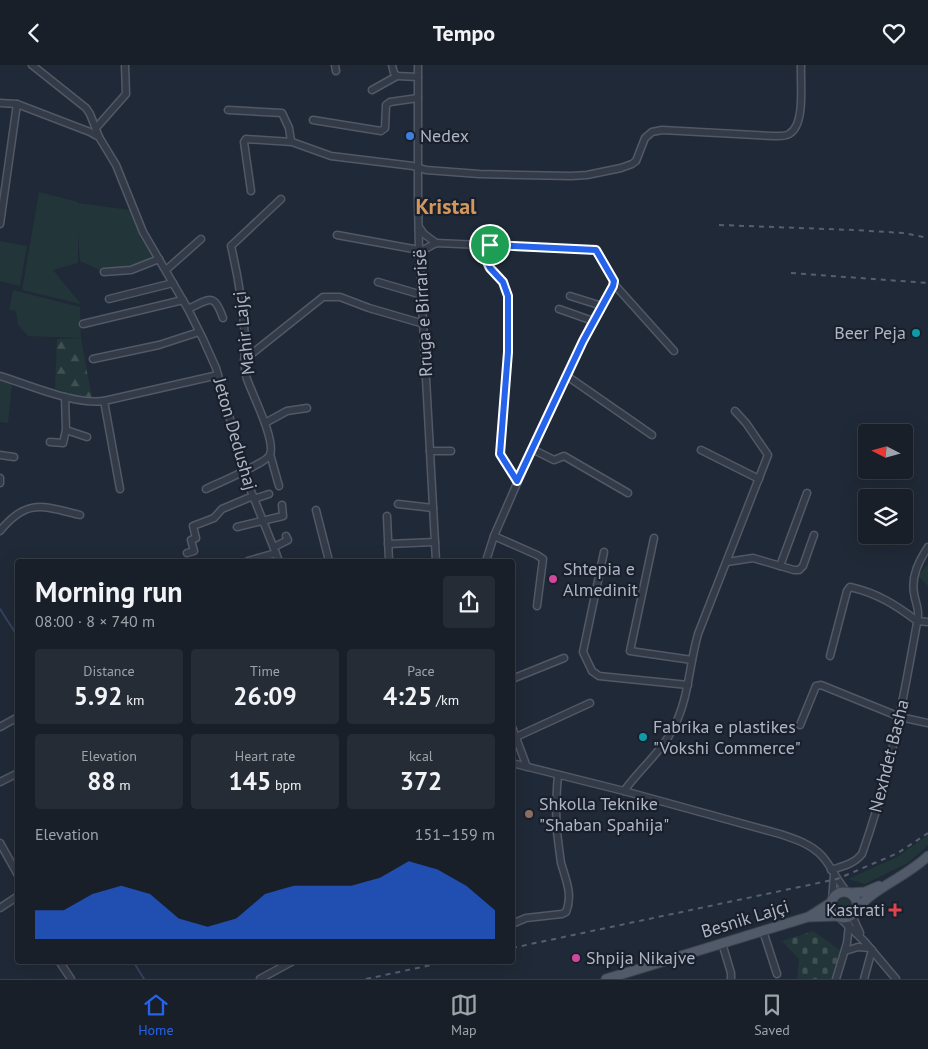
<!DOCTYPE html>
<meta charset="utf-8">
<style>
:root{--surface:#181f29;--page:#252c35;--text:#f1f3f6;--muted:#9fa2a8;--line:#363d46;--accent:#2563eb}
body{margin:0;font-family:"PT Sans",sans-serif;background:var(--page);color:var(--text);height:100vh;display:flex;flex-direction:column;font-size:19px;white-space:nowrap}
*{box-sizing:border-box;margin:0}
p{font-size:16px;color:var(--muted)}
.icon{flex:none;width:28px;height:28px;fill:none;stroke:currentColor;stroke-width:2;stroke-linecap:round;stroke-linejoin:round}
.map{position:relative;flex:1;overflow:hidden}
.details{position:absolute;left:15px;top:494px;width:500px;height:405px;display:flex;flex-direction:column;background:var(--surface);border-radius:5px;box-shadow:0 5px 20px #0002,0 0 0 1px var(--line)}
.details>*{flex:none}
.needle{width:32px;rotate:276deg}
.controls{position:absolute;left:858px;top:359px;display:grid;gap:10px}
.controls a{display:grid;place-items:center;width:55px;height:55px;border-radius:5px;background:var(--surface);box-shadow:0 5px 20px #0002,0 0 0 1px var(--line);font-size:25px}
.pin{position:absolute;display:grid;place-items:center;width:42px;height:42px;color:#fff;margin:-21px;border:2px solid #fff;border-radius:50%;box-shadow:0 1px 5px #0007}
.round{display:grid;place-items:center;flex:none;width:52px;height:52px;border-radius:5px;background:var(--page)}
.head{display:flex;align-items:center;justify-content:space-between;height:85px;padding:0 20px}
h1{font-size:28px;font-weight:700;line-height:38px}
.stats{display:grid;grid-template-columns:repeat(3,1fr);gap:8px;height:85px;padding:5px 20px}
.stats div{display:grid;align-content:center;border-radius:5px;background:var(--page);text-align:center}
.stats b{font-size:25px;font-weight:700}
.stats small{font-size:14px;font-weight:400}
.stats p{font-size:14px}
.chart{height:140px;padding:10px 20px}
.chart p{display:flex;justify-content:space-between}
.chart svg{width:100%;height:90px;margin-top:5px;fill:var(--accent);opacity:.7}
header{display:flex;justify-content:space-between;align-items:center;height:65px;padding:0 20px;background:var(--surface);font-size:22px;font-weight:700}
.tabs{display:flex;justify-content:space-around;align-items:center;height:70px;border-top:1px solid var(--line);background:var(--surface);font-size:14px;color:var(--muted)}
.tabs a{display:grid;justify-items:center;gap:2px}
.tabs .on{color:var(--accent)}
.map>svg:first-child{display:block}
.green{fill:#223538}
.forest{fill:url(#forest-firs)}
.cemetery{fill:url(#cemetery-stones)}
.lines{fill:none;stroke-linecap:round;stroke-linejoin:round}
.stream{stroke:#34435f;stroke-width:2}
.minor-casing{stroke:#515866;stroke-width:9}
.major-casing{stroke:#3d4451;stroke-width:11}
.minor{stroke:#343b48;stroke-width:6}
.major{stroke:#515a68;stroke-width:9}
.rail{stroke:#565f6f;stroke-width:2;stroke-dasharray:5 5;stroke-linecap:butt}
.route-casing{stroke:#fff;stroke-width:10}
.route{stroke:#2563eb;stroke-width:6}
.shop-dot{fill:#3f7fe0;stroke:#19202c;stroke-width:2}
.culture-dot{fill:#0f9aa8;stroke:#19202c;stroke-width:2}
.hotel-dot{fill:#d1479c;stroke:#19202c;stroke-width:2}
.education-dot{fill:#8d6e63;stroke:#19202c;stroke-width:2}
.health-dot{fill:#e0444e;stroke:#19202c;stroke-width:2}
.labels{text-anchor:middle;stroke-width:4.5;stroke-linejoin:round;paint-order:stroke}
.poi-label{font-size:18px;fill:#aeb5c5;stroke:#19202c;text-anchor:start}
.street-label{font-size:18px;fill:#aeb5c5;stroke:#19202c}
.district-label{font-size:22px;font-weight:bold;fill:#d3965b;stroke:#19202c}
</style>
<header><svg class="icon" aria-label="back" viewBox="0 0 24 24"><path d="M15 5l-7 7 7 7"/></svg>Tempo<svg class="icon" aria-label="heart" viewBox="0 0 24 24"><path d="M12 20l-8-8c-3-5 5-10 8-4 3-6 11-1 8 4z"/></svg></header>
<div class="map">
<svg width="928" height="914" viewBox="0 0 928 914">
<defs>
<pattern id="forest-firs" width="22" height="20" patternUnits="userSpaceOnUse" patternTransform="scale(1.25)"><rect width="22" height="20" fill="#223538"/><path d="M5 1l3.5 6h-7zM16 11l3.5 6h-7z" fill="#405053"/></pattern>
<pattern id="cemetery-stones" width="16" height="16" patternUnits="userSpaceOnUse" patternTransform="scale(1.25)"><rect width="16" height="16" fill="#223538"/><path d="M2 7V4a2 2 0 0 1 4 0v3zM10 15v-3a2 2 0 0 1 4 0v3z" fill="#405053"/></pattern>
</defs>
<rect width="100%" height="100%" fill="#202937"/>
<g class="green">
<polygon points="39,127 78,137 78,138 130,145 141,174 156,195 131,205 104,207 80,196 78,169 78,198 53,205 81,239 22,225"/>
<polygon points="0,176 27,181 20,221 0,216"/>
<polygon points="13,225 80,242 81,273 28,271 18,260 16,246 9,245"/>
<polygon points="0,314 12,319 8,358 0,357"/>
<polygon points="928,499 928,521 918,511"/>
<polygon points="928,770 928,780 908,798 865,819 848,814 897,792"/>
<circle cx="844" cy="840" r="7"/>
</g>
<polygon class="forest" points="81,273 92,334 55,324 57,274"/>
<polygon class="cemetery" points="813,866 841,886 832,914 797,914 799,894 782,876"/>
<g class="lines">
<g class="stream">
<polyline points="0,544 18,572"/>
<polyline points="133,896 144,914"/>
</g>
<g class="minor-casing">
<g id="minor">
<polyline points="32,0 86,43 90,49 99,72"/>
<polyline points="335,0 336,6"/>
<polyline points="392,0 394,8 397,11 418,12"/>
<polyline points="418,0 418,137 419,185 436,496"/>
<polyline points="372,25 397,11"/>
<polyline points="0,38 17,39 90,67 99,72 116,100 143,167 188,244 203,274 216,303 247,416 279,496"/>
<polyline points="228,45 282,48 289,63 291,76"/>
<polyline points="313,55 381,66 385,63 386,40 390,37 418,33"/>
<polyline points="96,63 126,29 125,0"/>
<path d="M251 126 244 77 246 74 292 77 331 91 413 101 426 105 479 109 571 111 587 110 621 103 632 99 636 96 645 73 652 67 662 65 773 71C778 71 784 72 789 69 806 60 800 17 801 0"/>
<polyline points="0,159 17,39"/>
<polyline points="419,162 424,169 436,178"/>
<polyline points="337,170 419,185 425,184 436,178 596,185 614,217 613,221 591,259 532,384 494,471 486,496"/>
<polyline points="490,180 488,199 489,203 503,217 508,231 508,287 500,389 517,416"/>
<polyline points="166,205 201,174"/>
<polyline points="104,207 131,205 159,194"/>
<polyline points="378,217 422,230"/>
<polyline points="614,219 674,286"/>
<polyline points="570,231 602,241"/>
<polyline points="109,234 173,218"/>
<path d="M188 244C210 234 214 227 223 253"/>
<polyline points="559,244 593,256"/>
<polyline points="83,259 183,235"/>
<polyline points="93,294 159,280 199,267"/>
<polyline points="244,295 323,232 340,232 369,243 424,259"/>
<path d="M0 311C30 320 74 340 104 336"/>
<polyline points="567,311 652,370"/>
<polyline points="265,358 287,346 307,343"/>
<polyline points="66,365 87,372"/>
<polyline points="50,377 63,378 66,365 65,332"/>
<polyline points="532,384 554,395 564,391 628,428"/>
<polyline points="701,385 759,414"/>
<polyline points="430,386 451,386"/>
<polyline points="270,389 279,421"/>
<polyline points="0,390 14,392"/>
<polyline points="0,413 0,418"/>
<polyline points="120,424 104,336 218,310"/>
<path d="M206 424C216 419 266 398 270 390 276 375 252 329 247 314 242 300 246 285 245 272 243 241 238 211 231 181L281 134"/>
<polyline points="254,434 269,429"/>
<polyline points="398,439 433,443"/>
<polyline points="316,445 329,496"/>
<polyline points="387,451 389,496"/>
<polyline points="237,462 283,451 282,440"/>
<path d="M0 466C27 433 43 441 80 450"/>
<polyline points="494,471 537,490 543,494 537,541"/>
<polyline points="654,473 630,586 692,595"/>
<polyline points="388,479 435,477"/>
<polyline points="274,482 288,475 286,471"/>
<polyline points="604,487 583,587 592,606 599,611 688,620"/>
<polyline points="187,488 194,486 191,475 196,473 193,461 214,453 222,444 253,431"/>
<polyline points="248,496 276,488"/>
<polyline points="727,497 753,493 794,505 799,505 803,501 814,470"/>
<polyline points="780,501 807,428"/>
<polyline points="917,556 928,557"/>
<path d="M830 591 847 526 850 522C877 528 896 540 917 556"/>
<polyline points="512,614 564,593"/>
<polyline points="800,660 816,621 821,620 900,652 928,658"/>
<polyline points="0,662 18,652"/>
<polyline points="512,662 527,702"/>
<polyline points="516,672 590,638"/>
<path d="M512 698 624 726 780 769C795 774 811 779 822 791 832 802 837 816 847 827"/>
<polyline points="0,717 18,708"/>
<path d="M624 726C640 704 662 686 674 662 689 633 689 600 698 569L768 390 746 358 735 346"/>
<polyline points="0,778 18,810"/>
<path d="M831 805C843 801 854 799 862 789 889 714 903 636 917 558 920 544 916 541 914 528 911 511 919 496 928 482"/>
<polyline points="832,835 834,810"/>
<polyline points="0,843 18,831"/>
<polyline points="854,848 854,855 860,868"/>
<polyline points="839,852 864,876 896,914"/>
<path d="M512 859 526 853 562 849 566 847C573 830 566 815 561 798 560 791 559 783 558 775 555 754 556 732 558 710"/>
<polyline points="763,866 777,909"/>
<polyline points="722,878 731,908 731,914"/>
<polyline points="845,886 858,882 870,883"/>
<polyline points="59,896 71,914"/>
<polyline points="260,914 293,896"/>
<polyline points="836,914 847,878 849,860"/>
<polyline points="864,914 872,885"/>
</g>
</g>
<g class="major-casing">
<g id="major">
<circle cx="844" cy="840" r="13"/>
<polyline points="849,828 865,827 879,821"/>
<path d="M856 845C875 822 906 812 928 791"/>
<polyline points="810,851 832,837"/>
<polyline points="606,914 808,852 838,851"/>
</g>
</g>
<use href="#minor" class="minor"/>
<use href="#major" class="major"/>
<g class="rail">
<polyline points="719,160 854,165 904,168 928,173"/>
<polyline points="791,208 928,218"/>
<polyline points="512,883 837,814 898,788 928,768"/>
<polyline points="366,914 450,896"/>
</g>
</g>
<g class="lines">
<g class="route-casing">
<polygon id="route" points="490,180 596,185 614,216 613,221 583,276 517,416 500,389 508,287 508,231 503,217 490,203 488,199"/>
</g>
<use href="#route" class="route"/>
</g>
<circle class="shop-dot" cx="410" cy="71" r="5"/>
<g class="culture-dot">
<circle cx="916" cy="268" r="5"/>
<circle cx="643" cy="672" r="5"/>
</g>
<g class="hotel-dot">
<circle cx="553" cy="514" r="5"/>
<circle cx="576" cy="893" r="5"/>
</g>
<circle class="education-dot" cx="529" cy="749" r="5"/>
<path class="health-dot" d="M892.5 837.5h5v5h5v5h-5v5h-5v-5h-5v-5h5z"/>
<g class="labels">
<g class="poi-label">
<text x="420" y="77">Nedex</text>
<text x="906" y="274" text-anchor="end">Beer Peja</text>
<text x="563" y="510">Shtepia e<tspan x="563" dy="21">Almedinit</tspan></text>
<text x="653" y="668">Fabrika e plastikes<tspan x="653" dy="21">"Vokshi Commerce"</tspan></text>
<text x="539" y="745">Shkolla Teknike<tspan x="539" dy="21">"Shaban Spahija"</tspan></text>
<text x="885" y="851" text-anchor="end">Kastrati</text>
<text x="586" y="899">Shpija Nikajve</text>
</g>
<g class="street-label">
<text transform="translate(423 248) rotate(-93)" y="6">Rruga e Birrarisë</text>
<text transform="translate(244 268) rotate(-96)" y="6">Mahir Lajçi</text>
<text transform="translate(235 369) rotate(74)" y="6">Jeton Dedushaj</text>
<text transform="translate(889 691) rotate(-76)" y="6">Nexhdet Basha</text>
<text transform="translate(745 854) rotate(-17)" y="6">Besnik Lajçi</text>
</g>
<g class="district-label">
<text x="446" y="149">Kristal</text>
</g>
</g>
</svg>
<div class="controls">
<a><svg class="needle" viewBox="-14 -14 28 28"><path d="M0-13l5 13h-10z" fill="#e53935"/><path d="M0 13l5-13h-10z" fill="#9fa2a8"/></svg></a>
<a><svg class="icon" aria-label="layers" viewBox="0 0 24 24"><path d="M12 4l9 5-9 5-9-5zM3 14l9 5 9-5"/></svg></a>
</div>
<div class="pin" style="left:490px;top:180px;background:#1e9e55"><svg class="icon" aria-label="arrive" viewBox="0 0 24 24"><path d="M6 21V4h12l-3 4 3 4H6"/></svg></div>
<section class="details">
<div class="head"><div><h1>Morning run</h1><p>08:00 · 8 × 740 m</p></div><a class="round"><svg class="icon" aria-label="share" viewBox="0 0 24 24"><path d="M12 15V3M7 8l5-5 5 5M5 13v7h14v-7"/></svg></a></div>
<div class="stats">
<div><p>Distance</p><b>5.92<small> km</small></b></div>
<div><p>Time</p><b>26:09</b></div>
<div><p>Pace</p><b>4:25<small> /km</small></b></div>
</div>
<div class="stats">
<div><p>Elevation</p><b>88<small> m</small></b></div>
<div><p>Heart rate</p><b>145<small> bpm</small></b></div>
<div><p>kcal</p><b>372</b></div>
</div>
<div class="chart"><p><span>Elevation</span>151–159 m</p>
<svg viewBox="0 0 160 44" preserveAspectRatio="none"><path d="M0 44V30L10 30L20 22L30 18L40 22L50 34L60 38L70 34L80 22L90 18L100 18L110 18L120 14L130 6L140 10L150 18L160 30V44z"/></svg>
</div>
</section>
</div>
<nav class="tabs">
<a class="on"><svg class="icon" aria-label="home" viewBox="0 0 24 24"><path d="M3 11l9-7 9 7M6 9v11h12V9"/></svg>Home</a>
<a><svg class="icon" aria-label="map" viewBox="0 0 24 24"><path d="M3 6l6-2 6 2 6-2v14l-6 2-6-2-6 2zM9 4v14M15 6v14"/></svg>Map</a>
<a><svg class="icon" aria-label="saved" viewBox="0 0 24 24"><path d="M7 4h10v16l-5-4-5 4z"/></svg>Saved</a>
</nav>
